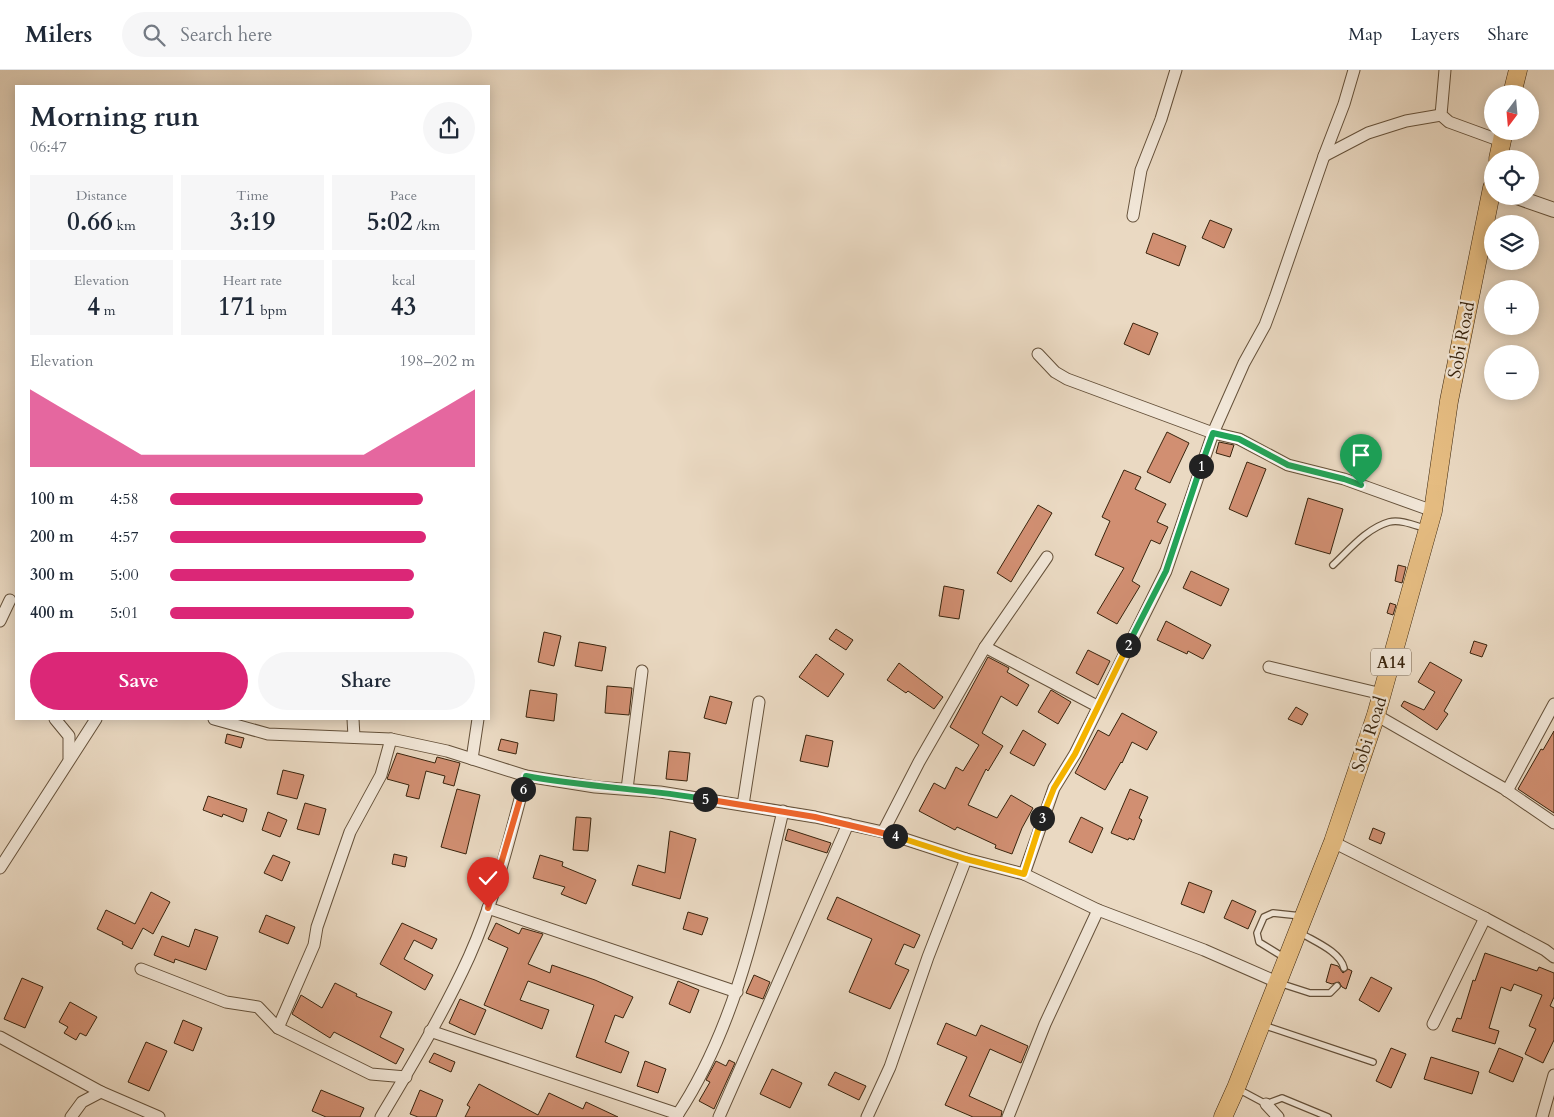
<!DOCTYPE html>
<meta charset="utf-8">
<style>
:root{--surface:#fff;--page:#f6f6f7;--text:#1f2937;--muted:#747a83;--line:#e0e1e3;--accent:#db2777}
body{margin:0;font-family:Cardo,serif;background:var(--page);color:var(--text);height:100vh;display:flex;flex-direction:column;font-size:19px;white-space:nowrap}
*{box-sizing:border-box;margin:0}
p{font-size:16px;color:var(--muted)}
.icon{flex:none;width:28px;height:28px;fill:none;stroke:currentColor;stroke-width:2;stroke-linecap:round;stroke-linejoin:round}
.map{position:relative;flex:1;overflow:hidden}
.drawer{position:absolute;left:15px;top:15px;width:475px;height:635px;display:flex;flex-direction:column;background:var(--surface);border-radius:0px;box-shadow:0 2px 12px #0003}
.drawer>*{flex:none}
.needle{width:32px;rotate:196deg}
.fabs{position:absolute;left:1484px;top:15px;display:grid;gap:10px}
.fabs a{display:grid;place-items:center;width:55px;height:55px;border-radius:50%;background:var(--surface);box-shadow:0 2px 12px #0003;font-size:25px}
.pin{position:absolute;display:grid;place-items:center;width:42px;height:42px;color:#fff;margin:-51px -21px;border-radius:50% 50% 50% 0;rotate:-45deg;box-shadow:0 0 5px #0007}
.pin .icon{rotate:45deg}
.km{position:absolute;width:25px;height:25px;margin:-12px;border-radius:50%;background:#222;color:#fff;font-size:14px;line-height:25px;text-align:center}
.round{display:grid;place-items:center;flex:none;width:52px;height:52px;border-radius:26px;background:var(--page)}
.overview{display:flex;align-items:center;justify-content:space-between;height:85px;padding:0 15px}
h1{font-size:28px;font-weight:700;line-height:38px}
.metrics{display:grid;grid-template-columns:repeat(3,1fr);gap:8px;height:85px;padding:5px 15px}
.metrics div{display:grid;align-content:center;border-radius:0px;background:var(--page);text-align:center}
.metrics b{font-size:25px;font-weight:700}
.metrics small{font-size:14px;font-weight:400}
.metrics p{font-size:14px}
.chart{height:140px;padding:10px 15px}
.chart p{display:flex;justify-content:space-between}
.chart svg{width:100%;height:90px;margin-top:5px;fill:var(--accent);opacity:.7}
.action{display:flex;gap:10px;margin-top:auto;padding:10px 15px}
.action a{flex:1;height:58px;border-radius:30px;background:var(--accent);color:#fff;font-size:20px;font-weight:700;line-height:58px;text-align:center}
.action a+a{background:var(--page);color:var(--text)}
ul{padding:0 15px;list-style:none;font-size:16px}
li{display:grid;grid-template-columns:80px 60px 1fr;align-items:center;height:38px}
li i{height:12px;border-radius:6px;background:var(--accent)}
header{display:flex;align-items:center;gap:30px;box-sizing:border-box;height:70px;padding:0 25px;background:var(--surface);border-bottom:1px solid var(--line)}
header strong{font-size:24px}
nav{display:flex;gap:28px;margin-inline-start:auto;font-size:18px}
.search{width:350px;height:45px;background:var(--page);display:flex;align-items:center;gap:12px;box-sizing:border-box;padding:0 18px;border-radius:28px;color:var(--muted);font-size:19px}
.map>svg:first-child{display:block}
.building{fill:#d18f72;stroke:#39240d}
.lines{fill:none;stroke-linecap:round;stroke-linejoin:round}
.service-casing{stroke:#65513a;stroke-width:8}
.minor-casing{stroke:#65513a;stroke-width:13}
.tertiary-casing{stroke:#65513a;stroke-width:16}
.trunk-casing{stroke:#39240d;stroke-width:19}
.service{stroke:#f1e6d7;stroke-width:5.5}
.minor{stroke:#f1e6d7;stroke-width:11}
.tertiary{stroke:#f1e6d7;stroke-width:14}
.trunk{stroke:#e5bc81;stroke-width:18}
.split-1-casing{stroke:#fff;stroke-width:10}
.split-2-casing{stroke:#fff;stroke-width:10}
.split-3-casing{stroke:#fff;stroke-width:10}
.split-4-casing{stroke:#fff;stroke-width:10}
.split-5-casing{stroke:#fff;stroke-width:10}
.split-6-casing{stroke:#fff;stroke-width:10}
.split-7-casing{stroke:#fff;stroke-width:10}
.split-1{stroke:#22a559;stroke-width:6}
.split-2{stroke:#22a559;stroke-width:6}
.split-3{stroke:#f5b400;stroke-width:6}
.split-4{stroke:#f5b400;stroke-width:6}
.split-5{stroke:#f0652b;stroke-width:6}
.split-6{stroke:#22a559;stroke-width:6}
.split-7{stroke:#f0652b;stroke-width:6}
.labels{text-anchor:middle;stroke-width:4.5;stroke-linejoin:round;paint-order:stroke}
.shield{fill:#f1e6d7;stroke:#705e4a;stroke-width:1}
.shield-label{font-size:16px;font-weight:bold;fill:#39240d}
.street-label{font-size:18px;fill:#39240d;stroke:#f1e6d7}
</style>
<header>
<strong>Milers</strong>
<div class="search"><svg class="icon" aria-label="search" viewBox="0 0 24 24"><circle cx="10" cy="10" r="6"/><path d="M15 15l6 6"/></svg>Search here</div>
<nav><a>Map</a><a>Layers</a><a>Share</a></nav>
</header>
<div class="map">
<svg width="1554" height="1047" viewBox="0 0 1554 1047">
<rect width="100%" height="100%" fill="#ead9c2"/>
<filter id="stains"><feTurbulence type="fractalNoise" baseFrequency=".004" numOctaves="4"/><feColorMatrix values="0 0 0 0 .2 0 0 0 0 .09 0 0 0 0 .02 0 0 0 .5 -.17"/></filter>
<radialGradient id="worn" r=".72"><stop offset=".6" stop-color="#630" stop-opacity="0"/><stop offset="1" stop-color="#630" stop-opacity=".3"/></radialGradient>
<g class="building">
<polygon points="1210,150 1232,159 1224,178 1202,168"/>
<polygon points="1153,163 1186,176 1179,196 1146,183"/>
<polygon points="1133,253 1158,263 1149,285 1124,274"/>
<polygon points="1167,362 1189,373 1170,413 1147,402"/>
<polygon points="1219,372 1234,375 1230,387 1216,383"/>
<polygon points="1247,392 1266,399 1247,447 1229,439"/>
<polygon points="1124,400 1141,407 1135,419 1166,434 1157,452 1168,457 1160,474 1151,470 1132,511 1140,516 1117,554 1097,543 1124,498 1095,485 1110,451 1102,447"/>
<polygon points="1308,428 1343,439 1330,484 1295,474"/>
<polygon points="1038,435 1052,443 1011,512 997,503"/>
<polygon points="1398,495 1406,497 1402,513 1395,511"/>
<polygon points="1191,501 1229,519 1221,536 1183,518"/>
<polygon points="944,516 964,520 959,549 939,546"/>
<polygon points="1390,533 1396,535 1393,545 1387,543"/>
<polygon points="1166,551 1211,575 1203,589 1188,581 1187,584 1157,570"/>
<polygon points="836,559 853,570 846,580 829,569"/>
<polygon points="544,562 561,566 554,596 538,592"/>
<polygon points="1474,571 1487,575 1482,587 1470,583"/>
<polygon points="579,572 606,577 602,601 575,596"/>
<polygon points="1088,580 1110,591 1098,615 1076,603"/>
<polygon points="816,584 844,604 828,627 799,607"/>
<polygon points="988,587 1009,598 1007,602 1029,615 1017,636 1001,626 982,663 1003,676 988,701 986,699 968,735 997,748 1011,725 1033,738 1022,758 1012,784 995,778 996,775 957,757 955,760 919,741 934,713 945,719 956,697 963,701 979,675 950,657"/>
<polygon points="1430,592 1462,610 1444,641 1448,644 1437,660 1401,636 1404,631 1424,640 1435,622 1418,612"/>
<polygon points="899,593 943,627 934,639 908,621 906,623 887,610"/>
<polygon points="607,616 632,618 629,645 605,643"/>
<polygon points="530,620 557,624 554,651 526,647"/>
<polygon points="1051,620 1071,632 1058,654 1038,642"/>
<polygon points="710,626 732,632 726,654 704,648"/>
<polygon points="1296,637 1308,644 1302,655 1288,649"/>
<polygon points="1122,643 1157,662 1147,680 1132,672 1122,693 1121,692 1105,720 1075,703 1098,660 1109,666"/>
<polygon points="1023,660 1046,674 1034,696 1010,683"/>
<polygon points="1554,661 1554,743 1518,719 1541,679 1543,680"/>
<polygon points="227,664 244,668 241,678 225,673"/>
<polygon points="806,665 833,671 828,697 800,691"/>
<polygon points="501,669 518,673 516,684 498,680"/>
<polygon points="669,681 690,683 687,711 666,709"/>
<polygon points="397,683 435,693 437,687 460,693 454,716 443,713 445,706 426,701 419,729 406,726 409,715 387,709"/>
<polygon points="283,700 304,705 297,729 277,724"/>
<polygon points="457,719 480,725 466,784 441,777"/>
<polygon points="1130,719 1148,727 1139,748 1142,750 1134,770 1129,768 1128,770 1111,763"/>
<polygon points="208,726 247,739 243,752 223,744 222,747 203,740"/>
<polygon points="305,733 326,739 319,765 297,759"/>
<polygon points="268,742 287,750 280,767 262,760"/>
<polygon points="576,747 591,748 588,781 573,780"/>
<polygon points="1081,747 1103,758 1092,783 1069,772"/>
<polygon points="1373,758 1385,763 1381,774 1369,769"/>
<polygon points="788,759 831,773 827,783 785,770"/>
<polygon points="670,761 696,769 680,829 632,815 638,795 665,803"/>
<polygon points="394,784 407,787 405,797 392,794"/>
<polygon points="273,785 290,792 282,811 264,803"/>
<polygon points="540,785 563,792 562,796 596,810 586,834 561,824 565,817 533,808"/>
<polygon points="1189,812 1212,821 1204,843 1181,834"/>
<polygon points="151,822 170,832 153,864 143,858 132,879 122,874 123,872 97,859 106,840 135,854"/>
<polygon points="837,827 920,865 914,878 904,874 895,894 909,900 890,939 849,922 872,869 827,849"/>
<polygon points="1232,830 1256,841 1248,859 1224,848"/>
<polygon points="688,842 708,848 702,865 683,859"/>
<polygon points="266,845 295,857 288,874 259,862"/>
<polygon points="402,853 437,869 432,879 414,870 404,889 433,905 425,920 380,894"/>
<polygon points="496,853 519,864 522,858 543,864 528,894 550,903 552,895 595,910 633,927 623,948 615,945 605,972 629,982 621,1003 576,987 594,935 528,911 520,930 549,940 542,959 484,935 508,878 488,869"/>
<polygon points="195,859 218,867 206,900 175,889 174,893 154,885 162,866 189,877"/>
<polygon points="1485,883 1537,901 1539,897 1554,903 1554,927 1550,936 1554,938 1554,970 1543,993 1525,984 1536,959 1529,956 1542,925 1514,914 1511,921 1501,917 1489,958 1499,961 1495,974 1452,961 1457,948 1461,949 1473,910 1475,911"/>
<polygon points="1331,894 1338,896 1343,903 1348,899 1352,901 1346,919 1342,917 1339,912 1332,914 1326,912"/>
<polygon points="754,905 770,912 763,929 746,923"/>
<polygon points="1371,907 1392,918 1379,942 1359,930"/>
<polygon points="22,908 43,917 25,958 4,949"/>
<polygon points="678,911 699,920 690,943 669,934"/>
<polygon points="335,913 357,924 356,926 392,942 380,967 404,979 396,994 334,962 330,968 292,944 301,925 322,938"/>
<polygon points="460,929 486,940 475,965 449,953"/>
<polygon points="70,932 97,947 86,966 80,963 76,970 64,963 68,957 59,952"/>
<polygon points="183,950 202,958 193,981 174,973"/>
<polygon points="946,953 976,966 981,955 1028,976 1021,993 990,979 969,1026 1002,1041 1001,1047 973,1047 945,1035 967,987 937,974"/>
<polygon points="146,972 167,981 149,1021 128,1012"/>
<polygon points="1391,978 1406,984 1391,1018 1376,1011"/>
<polygon points="1499,978 1523,988 1513,1012 1489,1002"/>
<polygon points="434,983 455,992 451,1002 429,992"/>
<polygon points="1431,987 1479,1002 1472,1024 1424,1009"/>
<polygon points="729,990 735,993 714,1039 699,1031 710,1012 706,1010 716,991 726,996"/>
<polygon points="645,991 666,999 658,1023 637,1016"/>
<polygon points="772,999 802,1013 790,1038 760,1024"/>
<polygon points="835,1002 866,1016 859,1030 828,1015"/>
<polygon points="479,1014 538,1045 549,1023 583,1039 586,1032 618,1047 465,1047 470,1037 467,1035"/>
<polygon points="321,1020 364,1038 360,1047 326,1047 312,1041"/>
<polygon points="420,1020 443,1030 436,1047 418,1047 410,1044"/>
</g>
<g class="lines">
<g class="service-casing">
<g id="service">
<path d="M1333 495C1349 480 1367 458 1389 452 1401 449 1416 456 1427 459"/>
<path d="M1299 862C1313 871 1340 881 1344 898"/>
<polyline points="1285,888 1259,872 1257,863 1264,847 1273,843 1301,846"/>
<polyline points="1279,913 1310,923 1330,923 1337,916"/>
<polyline points="1263,955 1373,992"/>
<polyline points="1238,1019 1266,1034 1282,1028 1328,1047"/>
</g>
</g>
<g class="minor-casing">
<g id="minor">
<polyline points="1445,0 1441,45 1449,52 1501,71"/>
<polyline points="1324,86 1368,63 1406,51 1441,45"/>
<polyline points="1133,146 1141,100 1161,49 1176,0"/>
<polyline points="1038,284 1055,302 1067,309 1213,363 1239,369 1288,395 1344,409 1433,441"/>
<polyline points="0,551 10,530"/>
<polyline points="985,577 1097,636"/>
<polyline points="1269,597 1382,624"/>
<polyline points="1376,645 1503,718 1554,753"/>
<polyline points="55,649 69,666 69,688"/>
<polyline points="214,649 268,664 391,669 447,681 526,706 595,717 660,722 815,747 883,762 966,789 1024,804 1098,840 1204,880 1277,912"/>
<polyline points="353,649 354,667"/>
<polyline points="472,689 478,649"/>
<polyline points="627,719 642,601"/>
<polyline points="1507,721 1554,634"/>
<polyline points="743,735 759,632"/>
<polyline points="883,762 919,692 985,577 1047,487"/>
<polyline points="1333,772 1485,848"/>
<polyline points="0,798 96,649"/>
<polyline points="1024,804 1054,718 1075,684 1166,501 1213,363 1244,293 1265,255 1275,228 1324,86 1344,34 1354,0"/>
<polyline points="488,838 737,922"/>
<polyline points="141,899 226,932 258,937 278,958 371,1004 406,1007"/>
<polyline points="1433,954 1485,848 1545,880 1554,887"/>
<polyline points="278,958 314,875 317,857 350,762 381,705 391,669"/>
<polyline points="430,961 678,1044"/>
<polyline points="0,967 101,1022 159,1047"/>
<polyline points="1266,1034 1278,1047"/>
<polyline points="71,1047 82,1032 101,1022"/>
<path d="M381 1047C412 995 444 942 469 887 495 829 510 767 526 706"/>
<path d="M676 1047C737 956 758 846 783 741"/>
<polyline points="719,1047 848,754"/>
<polyline points="867,1047 890,997 928,887 966,789"/>
<polyline points="1008,1047 1045,954 1098,840"/>
<polyline points="1542,1047 1554,1005"/>
</g>
</g>
<g class="tertiary-casing">
<polyline id="tertiary" points="1514,126 1554,140"/>
</g>
<g class="trunk-casing">
<g id="trunk">
<polyline points="1512,24 1518,0"/>
<polyline points="1498,89 1504,61"/>
<polyline points="1223,1047 1236,1018 1333,772 1376,645 1433,441 1449,331 1492,118"/>
</g>
</g>
<use href="#service" class="service"/>
<use href="#minor" class="minor"/>
<use href="#tertiary" class="tertiary"/>
<use href="#trunk" class="trunk"/>
</g>
<g class="lines">
<g class="split-1-casing">
<polyline id="split-1" points="1201,396 1213,363 1239,369 1288,395 1344,409 1361,415"/>
</g>
<g class="split-2-casing">
<polyline id="split-2" points="1128,575 1166,501 1201,396"/>
</g>
<g class="split-3-casing">
<polyline id="split-3" points="1042,748 1054,718 1075,684 1128,575"/>
</g>
<g class="split-4-casing">
<polyline id="split-4" points="895,766 966,789 1024,804 1042,748"/>
</g>
<g class="split-5-casing">
<polyline id="split-5" points="705,729 815,747 895,766"/>
</g>
<g class="split-6-casing">
<path id="split-6" d="M523 719 526 706C586 717 646 719 705 729"/>
</g>
<g class="split-7-casing">
<polyline id="split-7" points="488,838 523,719"/>
</g>
<use href="#split-1" class="split-1"/>
<use href="#split-2" class="split-2"/>
<use href="#split-3" class="split-3"/>
<use href="#split-4" class="split-4"/>
<use href="#split-5" class="split-5"/>
<use href="#split-6" class="split-6"/>
<use href="#split-7" class="split-7"/>
</g>
<g class="labels">
<rect class="shield" x="1371" y="578.5" width="40" height="27" rx="4"/>
<g class="shield-label">
<text x="1391" y="598">A14</text>
</g>
<g class="street-label">
<text transform="translate(1461 270) rotate(-79)" y="6">Sobi Road</text>
<text transform="translate(1369 664) rotate(-72)" y="6">Sobi Road</text>
</g>
</g>
<rect width="100%" height="100%" filter="url(#stains)"/>
<rect width="100%" height="100%" fill="url(#worn)"/>
</svg>
<div class="fabs">
<a><svg class="needle" viewBox="-14 -14 28 28"><path d="M0-13l5 13h-10z" fill="#e53935"/><path d="M0 13l5-13h-10z" fill="#747a83"/></svg></a>
<a><svg class="icon" aria-label="locate" viewBox="0 0 24 24"><circle cx="12" cy="12" r="6"/><path d="M12 2v4M12 18v4M2 12h4M18 12h4"/></svg></a>
<a><svg class="icon" aria-label="layers" viewBox="0 0 24 24"><path d="M12 4l9 5-9 5-9-5zM3 14l9 5 9-5"/></svg></a>
<a>+</a>
<a>−</a>
</div>
<div class="pin" style="left:1361px;top:415px;background:#1e9e55"><svg class="icon" aria-label="arrive" viewBox="0 0 24 24"><path d="M6 21V4h12l-3 4 3 4H6"/></svg></div>
<div class="pin" style="left:488px;top:838px;background:#d93025"><svg class="icon" aria-label="check" viewBox="0 0 24 24"><path d="M5 12l5 5 9-10"/></svg></div>
<b class="km" style="left:1201px;top:396px">1</b>
<b class="km" style="left:1128px;top:575px">2</b>
<b class="km" style="left:1042px;top:748px">3</b>
<b class="km" style="left:895px;top:766px">4</b>
<b class="km" style="left:705px;top:729px">5</b>
<b class="km" style="left:523px;top:719px">6</b>
<section class="drawer">
<div class="overview"><div><h1>Morning run</h1><p>06:47</p></div><a class="round"><svg class="icon" aria-label="share" viewBox="0 0 24 24"><path d="M12 15V3M7 8l5-5 5 5M5 13v7h14v-7"/></svg></a></div>
<div class="metrics">
<div><p>Distance</p><b>0.66<small> km</small></b></div>
<div><p>Time</p><b>3:19</b></div>
<div><p>Pace</p><b>5:02<small> /km</small></b></div>
</div>
<div class="metrics">
<div><p>Elevation</p><b>4<small> m</small></b></div>
<div><p>Heart rate</p><b>171<small> bpm</small></b></div>
<div><p>kcal</p><b>43</b></div>
</div>
<div class="chart"><p><span>Elevation</span>198–202 m</p>
<svg viewBox="0 0 160 44" preserveAspectRatio="none"><path d="M0 44V6L10 14L20 22L30 30L40 38L50 38L60 38L70 38L80 38L90 38L100 38L110 38L120 38L130 30L140 22L150 14L160 6V44z"/></svg>
</div>
<ul>
<li><b>100 m</b>4:58<i style="width:83%"></i></li>
<li><b>200 m</b>4:57<i style="width:84%"></i></li>
<li><b>300 m</b>5:00<i style="width:80%"></i></li>
<li><b>400 m</b>5:01<i style="width:80%"></i></li>
</ul>
<div class="action"><a>Save</a><a>Share</a></div>
</section>
</div>
